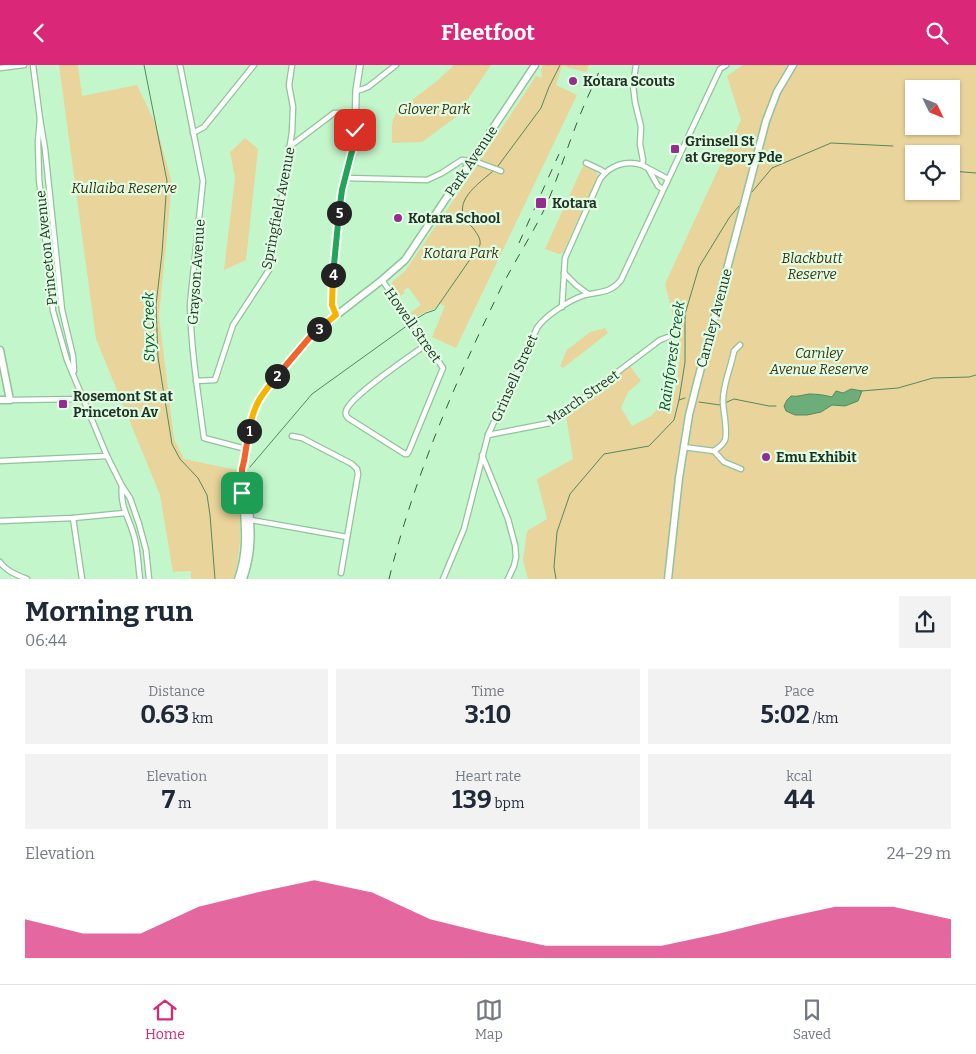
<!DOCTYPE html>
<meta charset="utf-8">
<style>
:root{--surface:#fff;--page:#f2f2f3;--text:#1f2937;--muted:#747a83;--line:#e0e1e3;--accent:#db2777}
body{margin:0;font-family:Bitter,serif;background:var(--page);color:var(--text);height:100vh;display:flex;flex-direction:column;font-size:19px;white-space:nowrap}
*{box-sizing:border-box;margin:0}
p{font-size:16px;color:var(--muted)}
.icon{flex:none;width:28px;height:28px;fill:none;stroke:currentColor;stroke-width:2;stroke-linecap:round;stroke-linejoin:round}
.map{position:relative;height:514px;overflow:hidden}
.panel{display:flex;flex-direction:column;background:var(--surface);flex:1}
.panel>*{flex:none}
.needle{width:32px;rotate:133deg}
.controls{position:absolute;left:905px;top:15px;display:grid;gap:10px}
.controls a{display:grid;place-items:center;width:55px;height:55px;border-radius:0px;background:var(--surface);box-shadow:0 1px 4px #0004;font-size:25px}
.pin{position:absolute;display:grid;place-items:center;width:42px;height:42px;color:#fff;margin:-21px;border-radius:10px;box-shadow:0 2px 8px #0006}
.km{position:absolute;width:25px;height:25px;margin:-12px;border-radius:50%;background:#222;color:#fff;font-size:14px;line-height:25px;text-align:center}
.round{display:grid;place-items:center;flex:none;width:52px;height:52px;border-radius:0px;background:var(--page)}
.overview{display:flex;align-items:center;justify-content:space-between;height:85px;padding:0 25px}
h1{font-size:28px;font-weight:700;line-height:38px}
.stats{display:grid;grid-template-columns:repeat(3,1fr);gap:8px;height:85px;padding:5px 25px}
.stats div{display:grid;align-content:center;border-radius:0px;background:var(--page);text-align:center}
.stats b{font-size:25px;font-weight:700}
.stats small{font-size:14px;font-weight:400}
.stats p{font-size:14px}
.chart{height:140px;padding:10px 25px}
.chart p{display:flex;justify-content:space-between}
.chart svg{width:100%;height:90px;margin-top:5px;fill:var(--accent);opacity:.7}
header{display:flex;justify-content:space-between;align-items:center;height:65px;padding:0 25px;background:var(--accent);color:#fff;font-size:22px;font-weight:700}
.menu{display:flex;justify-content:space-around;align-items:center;height:70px;border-top:1px solid var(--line);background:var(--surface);font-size:14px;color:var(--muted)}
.menu a{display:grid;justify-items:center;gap:2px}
.menu .on{color:var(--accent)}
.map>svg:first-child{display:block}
.green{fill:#e9d49b;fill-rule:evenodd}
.water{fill:#6dad7a;stroke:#568860}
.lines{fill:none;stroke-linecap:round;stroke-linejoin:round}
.stream{stroke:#568860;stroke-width:1}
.minor-casing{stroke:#92c29a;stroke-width:7}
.tertiary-casing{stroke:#92c29a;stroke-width:8}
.secondary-casing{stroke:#92c29a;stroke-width:9}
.minor{stroke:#fff;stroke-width:4.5}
.tertiary{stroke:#fff;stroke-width:5.5}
.secondary{stroke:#fff;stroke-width:6}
.rail{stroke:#3c5541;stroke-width:1;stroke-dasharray:9 9;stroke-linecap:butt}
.split-1-casing{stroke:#fff;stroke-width:10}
.split-2-casing{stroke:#fff;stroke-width:10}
.split-3-casing{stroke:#fff;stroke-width:10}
.split-4-casing{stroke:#fff;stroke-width:10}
.split-5-casing{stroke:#fff;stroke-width:10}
.split-6-casing{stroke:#fff;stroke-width:10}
.split-7-casing{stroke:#fff;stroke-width:10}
.split-1{stroke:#f0652b;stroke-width:6}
.split-2{stroke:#f5b400;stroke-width:6}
.split-3{stroke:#f0652b;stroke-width:6}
.split-4{stroke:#f5b400;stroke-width:6}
.split-5{stroke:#22a559;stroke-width:6}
.split-6{stroke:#22a559;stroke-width:6}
.split-7{stroke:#22a559;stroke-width:6}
.poi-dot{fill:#952d91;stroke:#e0fde4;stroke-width:2}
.labels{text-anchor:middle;stroke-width:4.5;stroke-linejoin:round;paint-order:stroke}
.poi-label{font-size:14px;font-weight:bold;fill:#1f3323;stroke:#e0fde4;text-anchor:start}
.park-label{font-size:14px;font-style:italic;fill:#3e3211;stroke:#e0fde4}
.street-label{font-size:14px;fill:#1f3323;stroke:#e0fde4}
.water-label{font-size:15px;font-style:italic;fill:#075324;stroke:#e0fde4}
</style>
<header><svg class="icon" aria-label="back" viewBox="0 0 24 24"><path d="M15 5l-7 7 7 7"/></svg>Fleetfoot<svg class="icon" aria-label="search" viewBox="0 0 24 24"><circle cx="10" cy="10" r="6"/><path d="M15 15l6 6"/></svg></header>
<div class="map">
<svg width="976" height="514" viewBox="0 0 976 514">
<rect width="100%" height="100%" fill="#c4f6cc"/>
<g class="green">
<path d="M59 0H78L82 31 137 20 156 60 172 118 159 251 174 374 184 394 236 405C239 443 245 477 233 514H191V506L173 507 160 430 96 274Z"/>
<path d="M454 0H491L456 52 422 77 392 78C392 66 390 55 398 46L438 15Z"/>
<polygon points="543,0 589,0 586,7 562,1 556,20 577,30 456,283 432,272 445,241 440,239 434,244 425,247 414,254 410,248 421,240 408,222 403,226 405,228 400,231 392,220 392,217 405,206 474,105 536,11 542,13 541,5"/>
<path d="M743 0H976V514H528L523 495 527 466 547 454 537 414 573 394 566 351 630 301 641 316 628 327 621 343 632 361 651 351 676 324 681 283 665 219 741 55 727 11ZM914 24H951V61H914ZM914 89H951V126H914ZM851 324 845 341 832 340 821 347 791 331 796 332 826 330 832 332Z"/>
<polygon points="245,73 258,84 246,195 224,205 235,113 230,87"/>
<polygon points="583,101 596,106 598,111 563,188 559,189 545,184"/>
<polygon points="605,263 608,268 563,303 560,301 567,285 590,267"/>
</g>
<path class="water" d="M851 324 862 326 858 336 845 341 832 340 821 347 807 350H795L786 346 784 341 787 335 791 331C798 332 802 330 809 329 816 329 825 330 832 332L836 326 843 328Z"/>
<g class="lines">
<g class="stream">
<polyline points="144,0 167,116 162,188 156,240 158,292 172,379 180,394 198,413 207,430 210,450 215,514"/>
<polyline points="910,83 920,89"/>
<polyline points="498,101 541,43 549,22 560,0"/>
<polyline points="951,106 976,108"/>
<polyline points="752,127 772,103 831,78 893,81"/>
<path d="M416 254 426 248 435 245 480 180C481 173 477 169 473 163 470 160 467 157 465 154 454 134 481 117 493 106"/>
<polyline points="861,326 898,323 933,313 969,312 976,310"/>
<polyline points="679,335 685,333"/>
<polyline points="699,337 720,340 734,334 769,341 776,341"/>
<polyline points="250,402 312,329 408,260"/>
<polyline points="556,514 554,502 557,467 570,429 604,389 649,381 674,355 679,335 685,297 685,249 699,202 729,153 739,141"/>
</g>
<g class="minor-casing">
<g id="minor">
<polyline points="33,0 40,54 45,84 62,245 73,291 74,306"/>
<path d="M180 0 203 116 190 239C191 284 198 328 204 373L246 384"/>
<polyline points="636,0 633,20 635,37 641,62 640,79 643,95 642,100 668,114"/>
<polyline points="0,3 24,0"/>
<polyline points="356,26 363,24 368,22 396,0"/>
<polyline points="40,54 38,77 39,114 53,246 67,295 107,391 122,421 130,433 139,459 146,485 149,514"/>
<polyline points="193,68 204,62 254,0"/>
<polyline points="289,82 334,48 355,48"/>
<polyline points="586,98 601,105 605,108"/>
<polyline points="649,105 658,121 663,124"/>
<polyline points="345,113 427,115 442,108 462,95 477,97 501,106"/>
<polyline points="564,208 576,220 588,229"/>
<path d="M382 215 427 279 443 303 409 386 407 389H405L348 353C346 350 345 350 346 346 349 332 413 289 427 279"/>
<path d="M562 242 565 193 600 114C610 100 626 95 642 100"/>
<polyline points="196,316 215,315 233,260 269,205 278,156 292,67 293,42 289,20 292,0"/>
<polyline points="10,335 83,334"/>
<polyline points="488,370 550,358 660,275 668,272"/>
<polyline points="292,371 302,373 352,399 357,404 358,409 341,508"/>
<path d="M683 382 714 386C718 383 723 380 725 375 728 367 723 345 723 336 723 318 731 303 734 286L740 280"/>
<polyline points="714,386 724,397 741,404"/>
<polyline points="482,390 508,454 515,480 516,492 514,501 508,514"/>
<polyline points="0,396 107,391"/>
<path d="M122 421C120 443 129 452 134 471 138 484 138 500 140 514"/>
<polyline points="73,453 82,514"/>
<polyline points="251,455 347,472"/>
<polyline points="0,456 73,453 125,448"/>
<path d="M0 497C6 506 17 510 27 514"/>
<path d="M443 514 464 464 488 370 537 263C545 251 568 236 582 231 597 226 609 230 621 215L720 4 726 0"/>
</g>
</g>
<g class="tertiary-casing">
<polyline id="tertiary" points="336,250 332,240 333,213 342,125 352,91 355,74 356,26 360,0"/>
</g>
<g class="secondary-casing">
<g id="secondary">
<polyline points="0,285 10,335 0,335"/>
<path d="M238 514C252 476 241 443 242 404 248 384 247 362 255 343 258 336 261 331 265 326L310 272 320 263 382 215 405 195 535 0"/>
<path d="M243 514C256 478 249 450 246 414"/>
<polyline points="668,514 679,413 689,350 697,318 766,56 777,27 793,0"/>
</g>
</g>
<use href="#minor" class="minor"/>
<use href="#tertiary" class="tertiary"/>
<use href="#secondary" class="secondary"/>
<g class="rail">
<polyline points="519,178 559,89"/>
<path d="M389 514C414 412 456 315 502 221 516 194 533 168 546 141 557 115 565 89 575 63 583 41 593 21 602 0"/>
</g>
</g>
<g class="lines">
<g class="split-1-casing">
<polyline id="split-1" points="242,428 242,404 244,396 249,366"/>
</g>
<g class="split-2-casing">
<path id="split-2" d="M249 366C254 339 260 332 277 311"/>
</g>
<g class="split-3-casing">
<polyline id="split-3" points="277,311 310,272 319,264"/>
</g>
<g class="split-4-casing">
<polyline id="split-4" points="319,264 336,250 332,240 333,210"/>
</g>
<g class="split-5-casing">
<polyline id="split-5" points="333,210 339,148"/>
</g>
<g class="split-6-casing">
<polyline id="split-6" points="339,148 342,125 352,86"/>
</g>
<g class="split-7-casing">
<polyline id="split-7" points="352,86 355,65"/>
</g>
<use href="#split-1" class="split-1"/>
<use href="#split-2" class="split-2"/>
<use href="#split-3" class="split-3"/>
<use href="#split-4" class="split-4"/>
<use href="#split-5" class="split-5"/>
<use href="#split-6" class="split-6"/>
<use href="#split-7" class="split-7"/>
</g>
<g class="poi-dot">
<circle cx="573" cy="16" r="5"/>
<rect x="670" y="79" width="10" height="10" rx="2.5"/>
<rect x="535" y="132" width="12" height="12" rx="2.5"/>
<circle cx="398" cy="153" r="5"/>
<rect x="58" y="334" width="10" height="10" rx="2.5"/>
<circle cx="766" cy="392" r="5"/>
</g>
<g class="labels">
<g class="poi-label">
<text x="583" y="21">Kotara Scouts</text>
<text x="685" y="81">Grinsell St<tspan x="685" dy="16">at Gregory Pde</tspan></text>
<text x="552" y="143">Kotara</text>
<text x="408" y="158">Kotara School</text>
<text x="73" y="336">Rosemont St at<tspan x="73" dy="16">Princeton Av</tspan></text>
<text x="776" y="397">Emu Exhibit</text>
</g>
<g class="park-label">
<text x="434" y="49">Glover Park</text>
<text x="124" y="128">Kullaiba Reserve</text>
<text x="461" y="193">Kotara Park</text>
<text x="812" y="198">Blackbutt<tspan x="812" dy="16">Reserve</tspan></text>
<text x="819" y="293">Carnley<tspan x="819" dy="16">Avenue Reserve</tspan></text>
</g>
<g class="street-label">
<text transform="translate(471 96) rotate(-56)" y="5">Park Avenue</text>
<text transform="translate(278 143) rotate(-79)" y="5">Springfield Avenue</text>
<text transform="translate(46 183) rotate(-96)" y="5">Princeton Avenue</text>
<text transform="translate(196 207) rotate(-86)" y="5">Grayson Avenue</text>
<text transform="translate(714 253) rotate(-75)" y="5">Carnley Avenue</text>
<text transform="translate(413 260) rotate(55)" y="5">Howell Street</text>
<text transform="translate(514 313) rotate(-66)" y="5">Grinsell Street</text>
<text transform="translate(583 332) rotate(-35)" y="5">March Street</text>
</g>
<g class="water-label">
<text transform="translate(149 262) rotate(-91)" y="5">Styx Creek</text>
<text transform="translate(672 291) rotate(-82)" y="5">Rainforest Creek</text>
</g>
</g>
</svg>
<div class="controls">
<a><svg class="needle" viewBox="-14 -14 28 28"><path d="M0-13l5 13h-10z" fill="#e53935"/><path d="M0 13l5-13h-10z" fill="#747a83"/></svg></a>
<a><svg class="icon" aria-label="locate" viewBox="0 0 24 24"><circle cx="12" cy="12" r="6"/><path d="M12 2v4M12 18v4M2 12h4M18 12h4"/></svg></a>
</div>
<div class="pin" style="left:242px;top:428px;background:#1e9e55"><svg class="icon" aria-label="arrive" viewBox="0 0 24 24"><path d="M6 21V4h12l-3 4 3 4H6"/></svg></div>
<div class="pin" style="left:355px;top:65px;background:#d93025"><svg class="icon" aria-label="check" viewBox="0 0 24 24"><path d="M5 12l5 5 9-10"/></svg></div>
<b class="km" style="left:249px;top:366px">1</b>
<b class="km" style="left:277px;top:311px">2</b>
<b class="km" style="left:319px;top:264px">3</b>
<b class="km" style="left:333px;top:210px">4</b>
<b class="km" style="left:339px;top:148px">5</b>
</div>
<section class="panel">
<div class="overview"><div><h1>Morning run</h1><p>06:44</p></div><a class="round"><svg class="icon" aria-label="share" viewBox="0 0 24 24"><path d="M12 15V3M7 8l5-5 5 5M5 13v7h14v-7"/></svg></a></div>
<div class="stats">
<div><p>Distance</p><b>0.63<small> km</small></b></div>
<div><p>Time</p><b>3:10</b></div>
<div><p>Pace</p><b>5:02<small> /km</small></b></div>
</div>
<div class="stats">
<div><p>Elevation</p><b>7<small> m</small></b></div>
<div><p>Heart rate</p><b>139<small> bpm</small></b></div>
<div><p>kcal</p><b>44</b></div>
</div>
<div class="chart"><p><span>Elevation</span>24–29 m</p>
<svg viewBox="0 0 160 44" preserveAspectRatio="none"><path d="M0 44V25L10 32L20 32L30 19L40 12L50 6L60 12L70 25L80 32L90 38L100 38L110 38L120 32L130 25L140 19L150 19L160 25V44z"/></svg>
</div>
</section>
<nav class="menu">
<a class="on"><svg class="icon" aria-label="home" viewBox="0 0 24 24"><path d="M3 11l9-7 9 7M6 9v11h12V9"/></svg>Home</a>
<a><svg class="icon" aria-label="map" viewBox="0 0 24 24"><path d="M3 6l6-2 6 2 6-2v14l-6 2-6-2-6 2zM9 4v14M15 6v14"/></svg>Map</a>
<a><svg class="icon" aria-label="saved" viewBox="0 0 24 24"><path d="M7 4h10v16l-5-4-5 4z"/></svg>Saved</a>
</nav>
